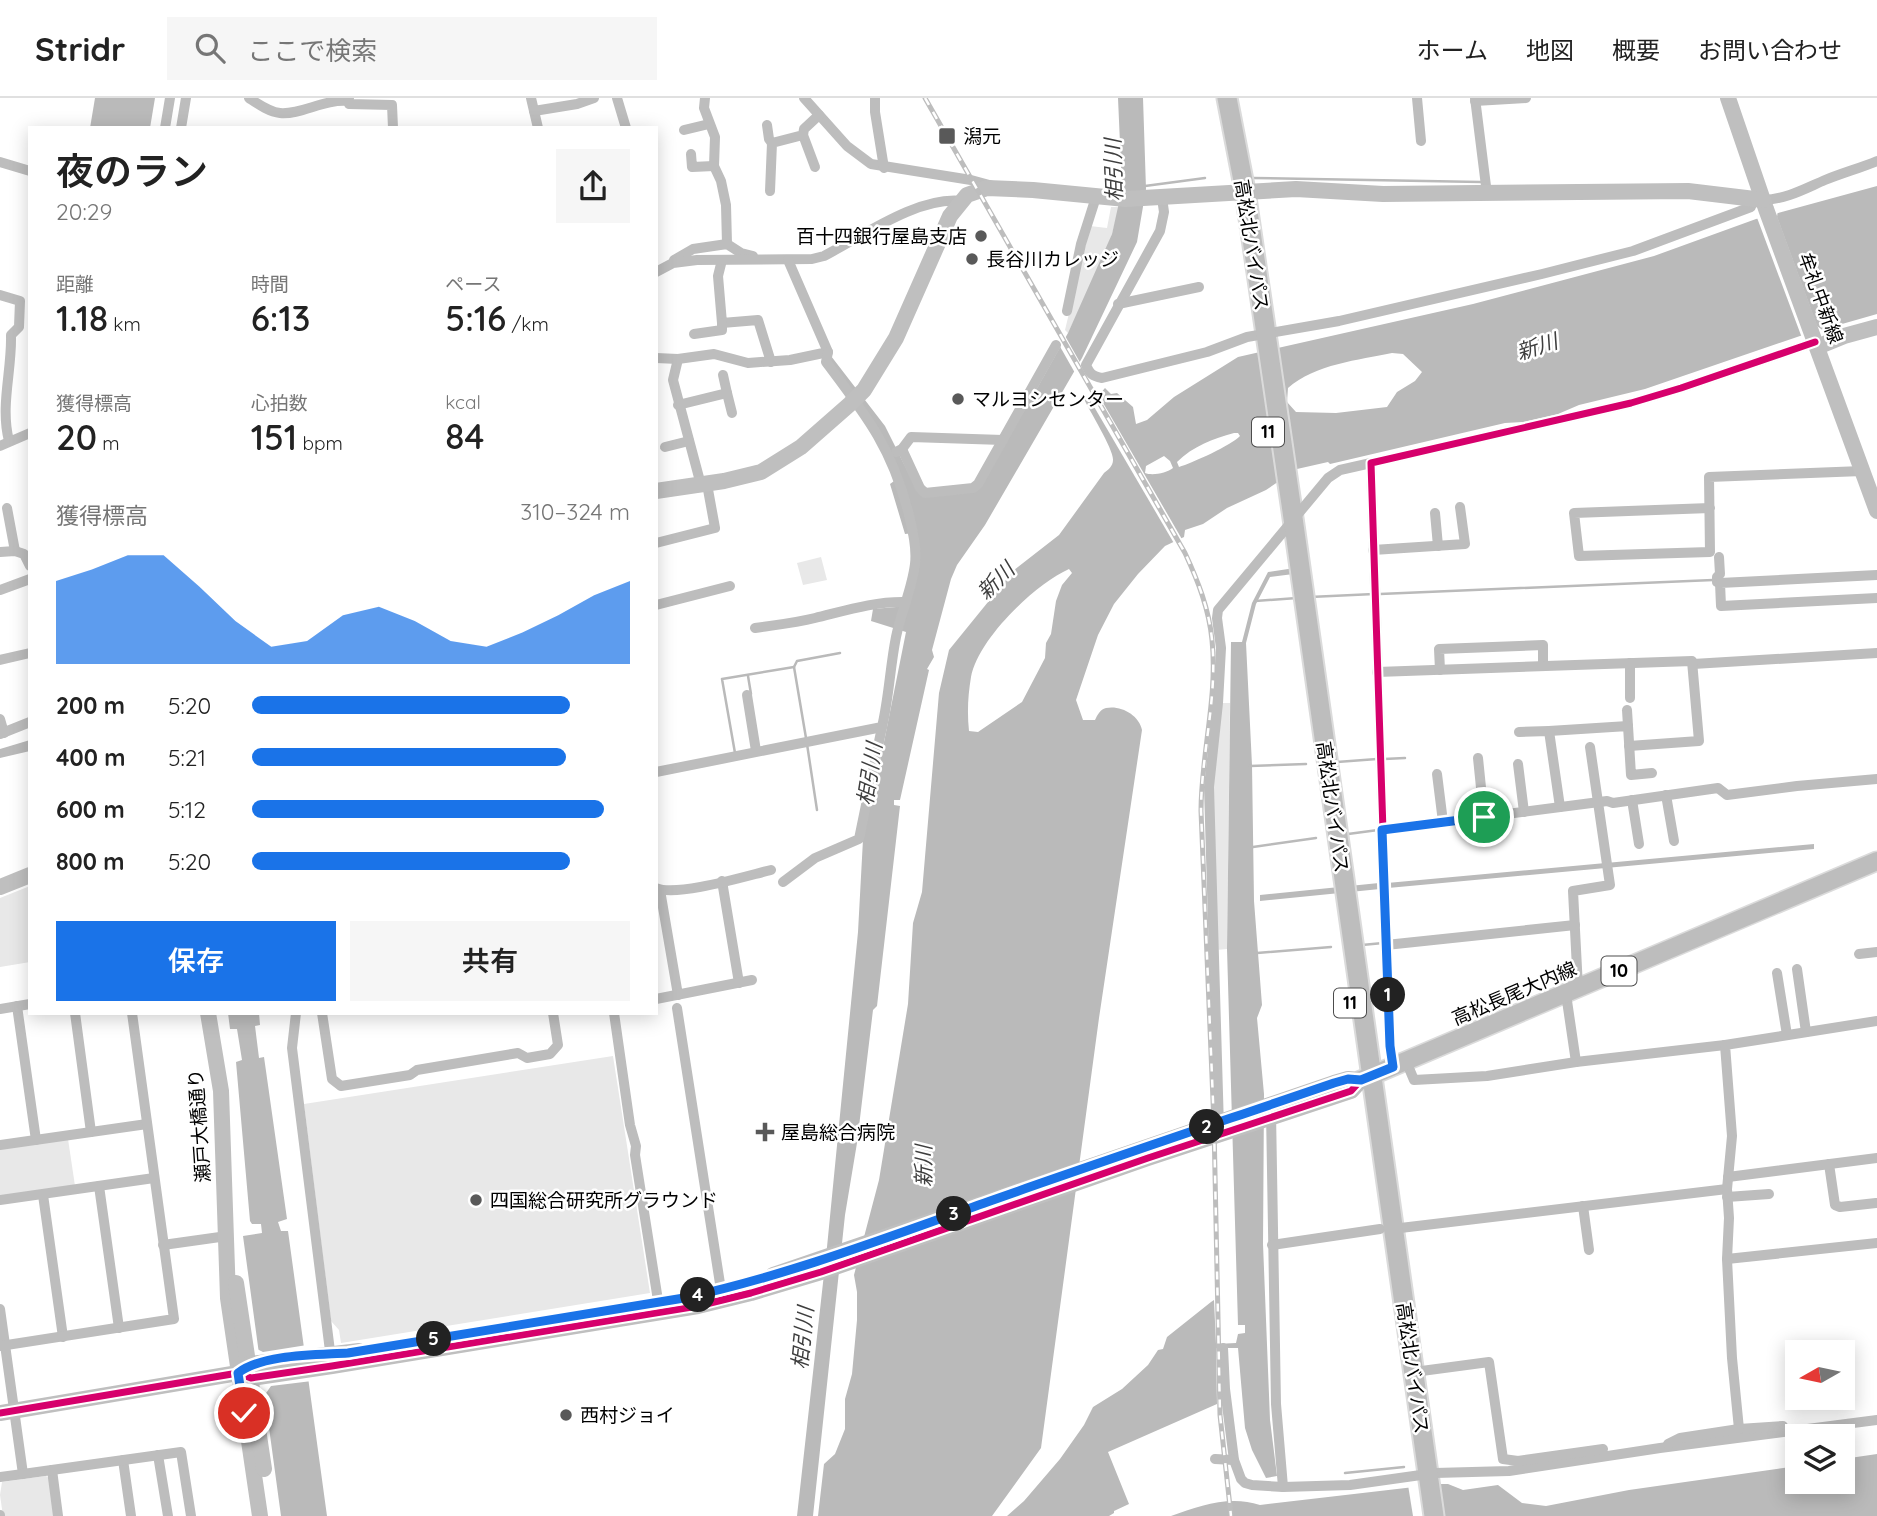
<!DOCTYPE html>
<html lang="ja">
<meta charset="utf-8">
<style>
:root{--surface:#fff;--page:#f6f6f6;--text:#222;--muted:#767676;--line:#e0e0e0;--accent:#1a73e8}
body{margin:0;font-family:Quicksand,"Noto Sans JP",sans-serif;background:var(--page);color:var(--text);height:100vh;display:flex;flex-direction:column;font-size:26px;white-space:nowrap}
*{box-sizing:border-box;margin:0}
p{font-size:23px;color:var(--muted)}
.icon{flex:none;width:38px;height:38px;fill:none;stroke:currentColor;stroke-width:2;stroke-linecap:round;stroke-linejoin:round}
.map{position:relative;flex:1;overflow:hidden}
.panel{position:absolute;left:28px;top:28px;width:630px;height:889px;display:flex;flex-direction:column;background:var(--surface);border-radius:0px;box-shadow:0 4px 18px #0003}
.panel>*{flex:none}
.needle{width:46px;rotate:261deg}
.buttons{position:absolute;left:1785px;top:1242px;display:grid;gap:14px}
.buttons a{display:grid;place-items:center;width:70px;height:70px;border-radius:0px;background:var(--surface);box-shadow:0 4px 18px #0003;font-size:35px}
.pin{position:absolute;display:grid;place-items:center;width:60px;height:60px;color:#fff;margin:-30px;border:4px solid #fff;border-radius:50%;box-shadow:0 2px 7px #0007}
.km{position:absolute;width:35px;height:35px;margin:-18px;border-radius:50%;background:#222;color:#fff;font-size:19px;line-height:35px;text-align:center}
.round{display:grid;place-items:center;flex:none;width:74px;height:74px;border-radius:0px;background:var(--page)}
.head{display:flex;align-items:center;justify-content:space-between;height:119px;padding:0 28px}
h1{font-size:38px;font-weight:600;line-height:52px}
.metrics{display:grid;grid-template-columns:repeat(3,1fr);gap:10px;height:119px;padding:7px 28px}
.metrics div{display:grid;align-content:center}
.metrics b{font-size:35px;font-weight:600}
.metrics small{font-size:19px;font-weight:400}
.metrics p{font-size:19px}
.chart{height:196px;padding:14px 28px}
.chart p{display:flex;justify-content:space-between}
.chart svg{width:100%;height:126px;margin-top:7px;fill:var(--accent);opacity:.7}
.primary-button{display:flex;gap:14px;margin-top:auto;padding:14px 28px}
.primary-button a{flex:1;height:80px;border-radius:0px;background:var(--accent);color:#fff;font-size:28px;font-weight:600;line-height:80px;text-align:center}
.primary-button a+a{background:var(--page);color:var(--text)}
ul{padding:0 28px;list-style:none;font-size:23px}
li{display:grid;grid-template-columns:112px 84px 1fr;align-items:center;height:52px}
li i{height:18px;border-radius:9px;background:var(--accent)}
header{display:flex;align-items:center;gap:42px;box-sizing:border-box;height:98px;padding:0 35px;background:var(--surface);border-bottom:2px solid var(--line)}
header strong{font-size:33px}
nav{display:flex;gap:38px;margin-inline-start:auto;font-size:24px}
.search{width:490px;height:63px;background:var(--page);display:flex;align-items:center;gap:18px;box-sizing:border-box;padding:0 24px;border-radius:0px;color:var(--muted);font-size:26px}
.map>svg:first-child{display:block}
.green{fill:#e8e8e8}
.water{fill:#bababa;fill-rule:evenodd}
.pier{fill:#fff}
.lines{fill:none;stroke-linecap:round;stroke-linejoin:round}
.stream{stroke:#bababa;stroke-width:2.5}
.primary-casing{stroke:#dbdbdb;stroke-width:21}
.highway-casing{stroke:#dbdbdb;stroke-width:23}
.street{stroke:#bdbdbd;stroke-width:10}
.secondary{stroke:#bfbfbf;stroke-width:16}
.primary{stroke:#bdbdbd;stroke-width:18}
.highway{stroke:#bdbdbd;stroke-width:19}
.rail-casing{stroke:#bdbdbd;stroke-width:5}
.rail{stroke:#fff;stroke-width:2.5;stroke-dasharray:8;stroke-linecap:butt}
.cycleway-casing{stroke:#fff;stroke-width:11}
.cycleway{stroke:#d6006c;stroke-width:7}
.route-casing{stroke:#fff;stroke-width:14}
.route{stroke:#1a73e8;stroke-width:9}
.poi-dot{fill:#595959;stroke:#fff;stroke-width:2.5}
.labels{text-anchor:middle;stroke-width:5;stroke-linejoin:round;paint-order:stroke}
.shield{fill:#fff;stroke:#4c4c4c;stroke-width:2}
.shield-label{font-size:18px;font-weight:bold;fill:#000}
.poi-label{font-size:19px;fill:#000;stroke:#fff;text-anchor:start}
.street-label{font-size:19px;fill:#000;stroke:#fff}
.water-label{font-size:21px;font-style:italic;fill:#3e3e3e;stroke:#fff}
</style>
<header>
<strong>Stridr</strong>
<div class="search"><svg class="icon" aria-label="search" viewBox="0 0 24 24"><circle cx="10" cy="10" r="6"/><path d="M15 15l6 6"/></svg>ここで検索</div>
<nav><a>ホーム</a><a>地図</a><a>概要</a><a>お問い合わせ</a></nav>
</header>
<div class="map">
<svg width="1877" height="1418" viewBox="0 0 1877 1418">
<rect width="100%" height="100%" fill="#fff"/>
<g class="green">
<polygon points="1111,109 1119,109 1112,136 1098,172 1068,235 1065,232 1090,128 1107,130"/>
<polygon points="821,459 827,482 803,487 797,465"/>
<polygon points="1222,605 1230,605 1227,851 1216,852 1212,689"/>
<polygon points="30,788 30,864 0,869 0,800"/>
<polygon points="613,958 650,1195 341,1245 339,1232 331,1223 304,1006"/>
<polygon points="68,1041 75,1088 0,1099 0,1050"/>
<polygon points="46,1378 50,1381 54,1418 3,1418 0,1397 2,1384"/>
</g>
<g class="water">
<polygon points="95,0 155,0 150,30 90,30"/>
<polygon points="1118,0 1143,0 1146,91 1137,144 1082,260 985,427 957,467 951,481 932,552 934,559 927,571 929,572 900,702 894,702 894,707 900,708 877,908 873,912 857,1045 845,1117 813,1418 797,1418 827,1149 858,834 864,723 873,699 906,534 871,523 873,511 908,508 915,435 905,436 890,386 901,378 829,263 831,258 885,328 917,392 970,393 1026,310 1068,235 1112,136 1122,91"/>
<path d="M1877 88V216L1800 238 1645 291 1579 307 1558 316 1523 324 1505 325 1330 366 1328 364 1297 371 1266 392 1227 410 1203 426 1185 432 1184 439 1165 448 1138 476 1114 506 1098 537 1076 602 1083 622H1095C1097 618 1100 611 1106 610 1121 607 1139 617 1142 632L1099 920 1041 1350 992 1418H818L824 1366 835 1356 845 1331V1301L852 1276 857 1222V1194L854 1177 879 1082 908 906 913 825 922 794 939 595 949 552 1014 472 1059 437 1104 375C1108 372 1113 368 1113 362 1114 352 1089 312 1084 301L1097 294 1099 297 1105 290 1111 296 1117 295 1133 309 1136 326 1147 322 1174 299 1238 259 1473 206 1654 158 1756 121ZM1392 255 1403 256 1422 274 1415 283 1397 294 1387 309 1336 315 1296 314 1287 304 1288 290C1315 266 1359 262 1392 255ZM1234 335H1238L1240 338C1232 347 1192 365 1179 369L1177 364C1193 348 1213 341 1234 335ZM1164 358 1170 363 1173 370C1167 375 1152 378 1145 375L1146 368ZM1069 471 1072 475 1062 487 1056 503 1051 536 1046 545 1045 560 1022 604 978 634 969 633C967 614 968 597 971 579 978 541 1035 486 1069 471Z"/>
<polygon points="1308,468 1309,474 1270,479 1256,506 1246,545 1252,667 1254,803 1262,907 1257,920 1264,996 1263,1146 1270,1322 1277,1378 1266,1380 1252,1352 1245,1330 1238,1250 1216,1250 1217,1306 1108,1354 1129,1406 1114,1413 1114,1415 1109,1418 1007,1418 1024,1403 1060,1361 1084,1327 1093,1309 1122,1291 1148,1267 1158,1252 1163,1251 1167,1239 1211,1204 1214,1202 1216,1246 1236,1245 1238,1236 1245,1235 1245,1227 1238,1227 1227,851 1231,544 1242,544 1252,505 1268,474"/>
<polygon points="30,642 30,653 0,660 0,651"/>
<polygon points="1814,746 1814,751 1388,790 1387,785"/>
<polygon points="1379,785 1380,791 1260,803 1260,797"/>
<polygon points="228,915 259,915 260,927 255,928 259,960 264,959 287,1121 278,1124 281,1133 288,1133 327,1418 281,1418 243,1138 262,1135 261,1126 252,1126 250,1123 236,964 242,962 237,931 230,931"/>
<path d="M1877 1356V1418H1171C1200 1408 1229 1397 1260 1407L1440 1386H1448L1463 1392 1498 1387 1522 1405 1546 1408 1629 1392 1797 1368V1384H1843V1361Z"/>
</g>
<g class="pier">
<polygon points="1778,111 1777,119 1817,228 1825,234 1802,240 1756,117"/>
<polygon points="1064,236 1082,268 1075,275 1058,245"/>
<polygon points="1095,291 1183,443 1175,447 1086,295"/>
<polygon points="307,1247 312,1283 271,1288 264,1298 257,1251 263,1254"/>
<polygon points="1438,1383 1443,1418 1413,1418 1408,1387"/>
</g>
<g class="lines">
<g class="stream">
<polyline points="1253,80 1481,84"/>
<polyline points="1145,88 1205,80"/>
<polyline points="1380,496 1713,482"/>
<polyline points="1310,499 1374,496"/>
<polyline points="1255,503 1297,500"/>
<polyline points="748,578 751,596"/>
<polyline points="806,640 794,569 797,563 840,555"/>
<polyline points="807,646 817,712"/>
<polyline points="735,655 722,581 794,569"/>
<polyline points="1384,661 1405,660"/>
<polyline points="1337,664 1377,661"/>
<polyline points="1250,668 1306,666"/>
<polyline points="1348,736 1378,732"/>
<polyline points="1253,749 1316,740"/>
<polyline points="1362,847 1383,845"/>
<polyline points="1257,855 1331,849"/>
<polyline points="1345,1375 1404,1369"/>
</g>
<g class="primary-casing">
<polyline id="primary" points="1361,982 1877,763"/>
</g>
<g class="highway-casing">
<polyline id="highway" points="1227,0 1245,93 1292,413 1434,1418"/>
</g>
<g class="street">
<path d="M249 0C258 6 269 14 280 15 301 17 324 1 348 3L349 0"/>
<polyline points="531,0 538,30"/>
<polyline points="617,0 626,30"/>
<polyline points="705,0 704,10 715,39 714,68 721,83 726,107 727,146"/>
<polyline points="804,0 847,48 871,66 971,82 993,88"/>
<polyline points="875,0 875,14 884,70"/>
<polyline points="1417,0 1421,43"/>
<polyline points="1475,0 1487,96"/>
<polyline points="348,3 349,6 392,7 393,30"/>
<polyline points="1475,3 1526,0"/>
<polyline points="534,13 577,6 594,0"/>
<polyline points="767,27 769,41 772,45"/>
<polyline points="165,30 170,0"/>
<polyline points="181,30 186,0"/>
<polyline points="684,32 709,26"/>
<polyline points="803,37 815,69"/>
<polyline points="691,56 692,69 714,68"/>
<polyline points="0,64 30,73"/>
<polyline points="770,93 772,45 803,37 804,31 819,17"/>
<path d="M1162 100 1164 114 1160 133 1086 267C1090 276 1092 278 1102 280L1207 254 1247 239 1339 223 1542 176 1633 153 1751 109 1752 101"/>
<path d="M1763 102C1787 101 1804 91 1825 82 1842 75 1860 70 1877 63"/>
<polyline points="674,162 693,151 727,146 741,155 753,158"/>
<polyline points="722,162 718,178 722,225 758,222 771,264"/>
<path d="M656 174 673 165 697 162 812 161 824 158C863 138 918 98 962 103"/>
<path d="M0 197 20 203 19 229 11 237C12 273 0 308 9 343"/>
<polyline points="1118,206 1199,189"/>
<polyline points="1067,213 1081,146 1096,99"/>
<polyline points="694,236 722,232 722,225"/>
<polyline points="656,260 678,261 714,256 748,265 790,262 828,254 788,162"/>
<polyline points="678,261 673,282 701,387"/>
<polyline points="727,295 732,315"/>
<polyline points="678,307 727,295 723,277"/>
<polyline points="0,348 30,335"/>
<polyline points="665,349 689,343"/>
<polyline points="902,351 920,390 925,395 973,390 978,386 1056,247"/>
<polyline points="896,354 902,351 911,339 1003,342"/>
<polyline points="7,410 15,453"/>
<polyline points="1710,410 1574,415 1579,458 1710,454 1709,379 1862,373"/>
<polyline points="1435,415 1438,448"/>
<polyline points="656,445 715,430 707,386"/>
<polyline points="1373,452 1465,446 1460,409"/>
<polyline points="0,454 15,453 24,456 30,468"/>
<polyline points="1719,459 1720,476 1717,479 1717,484 1720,485"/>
<polyline points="1877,477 1720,485 1721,508 1877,500"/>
<polyline points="0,492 30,481"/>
<polyline points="656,507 730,488"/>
<path d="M755 530C775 527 795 525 815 520 844 513 875 503 906 504"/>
<polyline points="0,562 30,555"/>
<polyline points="1630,565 1630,600"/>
<polyline points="1693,566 1877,555"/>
<polyline points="1440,572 1439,551 1543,547 1543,568"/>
<polyline points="1377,574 1692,563 1699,643 1629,648"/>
<polyline points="747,597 756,653"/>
<polyline points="1627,612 1628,628"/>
<polyline points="0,621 4,635"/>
<polyline points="1549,633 1628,628 1631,677 1652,675"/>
<polyline points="1519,634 1549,633 1560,709"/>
<polyline points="0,636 30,624"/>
<polyline points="1478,660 1484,719"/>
<polyline points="1518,666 1524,714"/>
<path d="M656 674 882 629C889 599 890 569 896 539 901 514 912 491 915 466 917 449 912 430 908 413 891 348 865 316 826 264L828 254"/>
<polyline points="1437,676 1443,724"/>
<polyline points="1666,697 1674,743"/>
<polyline points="1632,702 1639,746"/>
<polyline points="1383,732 1607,703 1613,705 1718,690 1727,697 1797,688 1877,681"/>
<polyline points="722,783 739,885"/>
<polyline points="783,784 815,760 859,741 882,629"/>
<path d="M656 790C677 799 746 778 771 772"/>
<polyline points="660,792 678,897"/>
<polyline points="1386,847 1575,827"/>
<polyline points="1859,856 1877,854"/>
<polyline points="1797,871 1806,934"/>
<polyline points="1777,875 1787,937"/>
<polyline points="1578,890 1573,793 1610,787 1590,649"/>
<polyline points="1566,896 1576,964 1725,947"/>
<polyline points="656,901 752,882"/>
<polyline points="17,908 36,1042"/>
<polyline points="677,910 721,1192"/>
<polyline points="0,911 30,906"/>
<polyline points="75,915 91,1034"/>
<polyline points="296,915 292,950 331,1261"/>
<polyline points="322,915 332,981 341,988 410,977 417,972 518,955 527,960 550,956 558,947 553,915"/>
<polyline points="614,915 630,1027 636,1048 635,1057 660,1215"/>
<polyline points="1406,963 1414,982 1487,978 1576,964"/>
<polyline points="1393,969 1390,948 1371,365 1631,305 1681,290 1815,244"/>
<polyline points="1271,1014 1276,1306 1283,1389"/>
<polyline points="1219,1030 1209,689 1218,605 1221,550 1217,520 1218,512 1328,380 1340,372 1371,365"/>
<polyline points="0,1047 147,1026"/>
<polyline points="1829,1066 1835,1107 1840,1109 1876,1105"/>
<polyline points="1728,1079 1877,1060"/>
<polyline points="99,1088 119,1230"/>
<polyline points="43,1097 63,1239"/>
<polyline points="1727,1099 1769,1096"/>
<polyline points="0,1102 154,1080"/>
<polyline points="1583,1108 1589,1152"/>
<polyline points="1392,1131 1727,1091"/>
<polyline points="163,1147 227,1138"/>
<polyline points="1272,1147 1380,1131"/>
<polyline points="1727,1161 1877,1145"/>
<polyline points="0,1211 23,1376 0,1379"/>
<polyline points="0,1248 174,1221 132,915"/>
<polyline points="1223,1250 1225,1291 1234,1362 1241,1381 1245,1385 1252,1387 1283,1389 1350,1387 1435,1375 1509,1373 1660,1350 1877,1322"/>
<polyline points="1414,1274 1489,1264 1503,1361 1518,1363 1603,1351"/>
<polyline points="1783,1328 1739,1331 1732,1260 1727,1161 1729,1120 1727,1091 1732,1038 1725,947 1877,923"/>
<polyline points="1668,1346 1680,1340 1739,1331"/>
<polyline points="158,1357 168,1418"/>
<polyline points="1215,1361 1234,1362"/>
<polyline points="123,1362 131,1418"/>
<polyline points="52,1372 58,1418"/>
<polyline points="23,1376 181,1354 191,1418"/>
<polyline points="0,1417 0,1418"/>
</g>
<g class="secondary">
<polyline points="1728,0 1766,111 1877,413"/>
<polyline points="1817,249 1844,238 1877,229"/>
<polyline points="656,393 724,383 761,374 801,349 850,306 864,292 896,240 950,118 967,97 987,90 1033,92 1126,101 1296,91 1383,96 1688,93 1763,102"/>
<polyline points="0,789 30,777"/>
<polyline points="208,915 221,993 228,1200 260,1418"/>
<polyline points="773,1177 1334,985 1348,981 1361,982"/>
<polyline points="236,1185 264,1371"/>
<polyline points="238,1275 249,1266 259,1265 359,1253"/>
<polyline points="0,1315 238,1275 251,1280 332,1268 698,1208 751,1195 821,1174 1148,1060 1351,993 1361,982"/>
</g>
<use href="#primary" class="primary"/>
<use href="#highway" class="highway"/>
<g class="rail-casing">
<path id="rail" d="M925 0 1185 455C1198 483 1209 511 1212 542 1218 599 1201 656 1201 713L1214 1027 1220 1317 1231 1418"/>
</g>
<use href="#rail" class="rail"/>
<g class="cycleway-casing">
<g id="cycleway">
<polyline points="1393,969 1390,948 1371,365 1631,305 1681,290 1815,244"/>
<polyline points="0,1315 238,1275 251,1280 332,1268 698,1208 751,1195 821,1174 1148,1060 1351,993 1361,982"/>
</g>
</g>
<use href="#cycleway" class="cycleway"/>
</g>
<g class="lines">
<g class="route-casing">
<path id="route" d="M244 1315 238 1275C263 1256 316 1257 348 1255L684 1200C790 1177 891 1138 993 1102 1106 1062 1220 1024 1334 985L1348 981 1361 982 1393 969 1390 948 1382 732 1484 719"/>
</g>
<use href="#route" class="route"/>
</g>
<g class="poi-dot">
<rect x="938" y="29" width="18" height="18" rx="3.5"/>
<circle cx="981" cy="138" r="7"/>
<circle cx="972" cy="161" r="7"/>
<circle cx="958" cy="301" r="7"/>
<path d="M761.5 1023.5h7v7h7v7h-7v7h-7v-7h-7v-7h7z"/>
<circle cx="476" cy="1102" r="7"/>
<circle cx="566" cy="1317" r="7"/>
</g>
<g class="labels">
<g class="shield">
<rect x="1252" y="319.5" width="32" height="29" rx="5"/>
<rect x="1601.5" y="858.5" width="35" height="29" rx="5"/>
<rect x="1334" y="890.5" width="32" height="29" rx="5"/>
</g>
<g class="shield-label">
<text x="1268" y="340">11</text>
<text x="1619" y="879">10</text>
<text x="1350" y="911">11</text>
</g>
<g class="poi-label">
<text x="963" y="45">潟元</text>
<text x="967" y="145" text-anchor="end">百十四銀行屋島支店</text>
<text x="986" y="168">長谷川カレッジ</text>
<text x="972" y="308">マルヨシセンター</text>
<text x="781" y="1041">屋島総合病院</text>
<text x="490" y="1109">四国総合研究所グラウンド</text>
<text x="580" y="1324">西村ジョイ</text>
</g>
<g class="street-label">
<text transform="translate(1252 147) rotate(81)" y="7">高松北バイパス</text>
<text transform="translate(1821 200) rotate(70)" y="7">牟礼中新線</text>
<text transform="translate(1333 709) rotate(82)" y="7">高松北バイパス</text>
<text transform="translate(1514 895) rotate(-23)" y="7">高松長尾大内線</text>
<text transform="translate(199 1028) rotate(-94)" y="7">瀬戸大橋通り</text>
<text transform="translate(1413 1270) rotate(82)" y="7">高松北バイパス</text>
</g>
<g class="water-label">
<text transform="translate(1114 72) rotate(-92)" y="7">相引川</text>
<text transform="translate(1537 249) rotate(-18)" y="7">新川</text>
<text transform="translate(996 483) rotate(-45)" y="7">新川</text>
<text transform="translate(870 676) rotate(-81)" y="7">相引川</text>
<text transform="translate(924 1068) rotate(-90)" y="7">新川</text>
<text transform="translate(803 1240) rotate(-84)" y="7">相引川</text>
</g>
</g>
</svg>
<div class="buttons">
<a><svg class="needle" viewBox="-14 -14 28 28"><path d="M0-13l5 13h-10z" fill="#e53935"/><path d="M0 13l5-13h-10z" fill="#767676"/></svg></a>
<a><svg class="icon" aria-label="layers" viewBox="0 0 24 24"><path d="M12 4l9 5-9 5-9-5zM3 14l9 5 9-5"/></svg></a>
</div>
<div class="pin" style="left:1484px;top:719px;background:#1e9e55"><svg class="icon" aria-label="arrive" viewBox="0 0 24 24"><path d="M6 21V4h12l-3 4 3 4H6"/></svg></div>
<div class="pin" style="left:244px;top:1315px;background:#d93025"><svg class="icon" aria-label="check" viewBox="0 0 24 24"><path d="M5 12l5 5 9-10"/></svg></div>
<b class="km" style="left:1388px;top:897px">1</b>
<b class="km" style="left:1207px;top:1029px">2</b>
<b class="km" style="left:954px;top:1116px">3</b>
<b class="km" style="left:698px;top:1197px">4</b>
<b class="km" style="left:434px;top:1241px">5</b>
<section class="panel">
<div class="head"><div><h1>夜のラン</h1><p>20:29</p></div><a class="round"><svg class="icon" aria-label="share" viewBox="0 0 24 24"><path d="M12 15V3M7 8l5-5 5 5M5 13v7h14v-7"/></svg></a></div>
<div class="metrics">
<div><p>距離</p><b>1.18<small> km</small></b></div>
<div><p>時間</p><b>6:13</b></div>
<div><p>ペース</p><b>5:16<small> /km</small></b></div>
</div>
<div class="metrics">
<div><p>獲得標高</p><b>20<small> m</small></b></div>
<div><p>心拍数</p><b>151<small> bpm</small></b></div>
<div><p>kcal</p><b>84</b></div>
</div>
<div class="chart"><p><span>獲得標高</span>310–324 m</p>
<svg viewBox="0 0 160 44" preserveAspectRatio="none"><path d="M0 44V15L10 11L20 6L30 6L40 17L50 29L60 38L70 36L80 27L90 24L100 29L110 36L120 38L130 33L140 27L150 20L160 15V44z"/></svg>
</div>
<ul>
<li><b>200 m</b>5:20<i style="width:84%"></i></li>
<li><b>400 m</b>5:21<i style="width:83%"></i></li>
<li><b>600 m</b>5:12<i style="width:93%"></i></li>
<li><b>800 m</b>5:20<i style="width:84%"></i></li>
</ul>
<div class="primary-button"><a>保存</a><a>共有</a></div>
</section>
</div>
